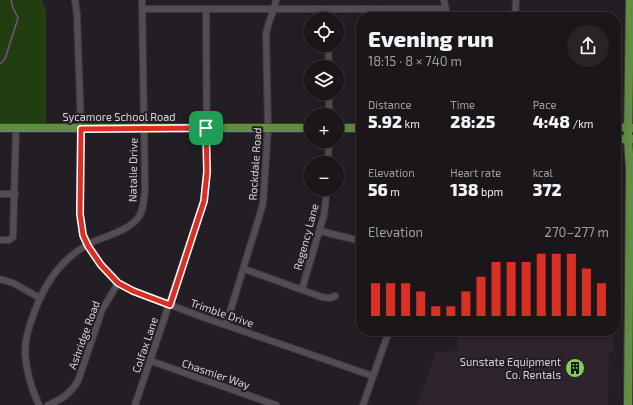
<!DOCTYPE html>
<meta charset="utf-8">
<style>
:root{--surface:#1a161a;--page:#272327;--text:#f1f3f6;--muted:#9f9fa2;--line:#383539;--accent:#d93025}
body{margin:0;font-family:"Exo 2",sans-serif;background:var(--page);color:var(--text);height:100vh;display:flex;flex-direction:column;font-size:15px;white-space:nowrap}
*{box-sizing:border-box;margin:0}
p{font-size:13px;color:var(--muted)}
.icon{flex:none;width:22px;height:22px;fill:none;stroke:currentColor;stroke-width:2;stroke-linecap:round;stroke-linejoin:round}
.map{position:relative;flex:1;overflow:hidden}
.panel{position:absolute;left:356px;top:12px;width:265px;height:324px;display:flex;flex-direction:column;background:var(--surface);border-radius:16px;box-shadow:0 2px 10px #0003,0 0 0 1px var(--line)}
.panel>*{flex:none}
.fabs{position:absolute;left:304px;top:12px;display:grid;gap:8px}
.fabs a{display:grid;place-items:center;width:40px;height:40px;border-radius:50%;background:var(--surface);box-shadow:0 2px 10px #0003,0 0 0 1px var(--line);font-size:20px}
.pin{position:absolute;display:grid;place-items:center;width:34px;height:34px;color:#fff;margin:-17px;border-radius:8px;box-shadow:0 2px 6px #0006}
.round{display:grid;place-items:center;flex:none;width:42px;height:42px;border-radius:21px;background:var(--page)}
.headline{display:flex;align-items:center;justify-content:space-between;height:68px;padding:0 12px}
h1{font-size:22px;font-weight:800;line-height:30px}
.figures{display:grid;grid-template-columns:repeat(3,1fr);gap:6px;height:68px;padding:4px 12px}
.figures div{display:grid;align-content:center}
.figures b{font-size:17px;font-weight:800}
.figures small{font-size:11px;font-weight:400}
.figures p{font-size:11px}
.chart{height:112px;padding:8px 12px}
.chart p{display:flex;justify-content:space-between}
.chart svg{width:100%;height:72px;margin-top:4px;stroke:var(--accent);stroke-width:6}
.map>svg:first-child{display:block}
.built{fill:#2e242e}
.green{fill:#223d10}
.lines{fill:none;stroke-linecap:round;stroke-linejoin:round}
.stream{stroke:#834f85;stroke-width:1.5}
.minor-casing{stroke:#3d393d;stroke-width:8}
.major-casing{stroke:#3d393d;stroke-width:10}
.minor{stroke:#534c53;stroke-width:6}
.major{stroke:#628d44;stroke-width:8}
.route-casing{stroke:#fff;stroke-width:8}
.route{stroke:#d93025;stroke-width:5}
.labels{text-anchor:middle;stroke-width:4;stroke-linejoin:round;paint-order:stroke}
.street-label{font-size:11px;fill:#d7d3d7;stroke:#231e23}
.poi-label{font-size:11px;fill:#d7d3d7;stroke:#231e23;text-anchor:end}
</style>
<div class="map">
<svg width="633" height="405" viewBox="0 0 633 405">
<rect width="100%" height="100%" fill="#231e23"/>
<g class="built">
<polygon points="616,28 621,28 620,114 616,119"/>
<polygon points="457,331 614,331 614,352 609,352 608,405 417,405 436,352 457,351"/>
</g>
<polygon class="green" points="0,0 42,0 46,10 46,124 0,123"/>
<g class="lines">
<polyline class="stream" points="0,64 5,59 18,18 13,8 11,0"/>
<g class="minor-casing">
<g id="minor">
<polyline points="75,0 77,15 81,129 80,214 83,235 87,244 101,265 118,283 133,291 208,319 373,376"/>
<polyline points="444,0 447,17"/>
<polyline points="143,9 446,9"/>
<polyline points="328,9 328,19"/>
<polyline points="515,17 516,0"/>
<polyline points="328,45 329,67"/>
<polyline points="329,93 329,115"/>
<polyline points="328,163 329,141"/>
<polyline points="0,194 15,194"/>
<polyline points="320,231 361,241"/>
<polyline points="0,240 9,240 13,237 16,128"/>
<polyline points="244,269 322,297 330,298 335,296"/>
<polyline points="0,279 13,283 40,298"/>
<polyline points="302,289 324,215 327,189"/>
<path d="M226 325 263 204 268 128 266 34C268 22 274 12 276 0"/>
<polyline points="151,361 276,405"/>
<path d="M39 405C31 388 26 370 25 352 25 338 29 326 34 313 44 285 60 260 87 245 102 236 126 233 138 218 144 210 144 198 145 189L142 0"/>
<path d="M48 405C62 399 69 395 78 381L102 310 118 283"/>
<polyline points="135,405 204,201 207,172 206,9"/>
<polyline points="363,405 389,331"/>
</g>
</g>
<g class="major-casing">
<g id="major">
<polyline points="616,127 632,128"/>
<polyline points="0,128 311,128"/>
<polyline points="337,128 361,128"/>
<polyline points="616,139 633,139"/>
<polyline points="628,405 630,169 628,139 630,0"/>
</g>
</g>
<use href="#minor" class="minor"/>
<use href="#major" class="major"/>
</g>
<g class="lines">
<g class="route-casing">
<polygon id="route" points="206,128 207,172 204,201 170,305 133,291 118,283 101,265 88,246 83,235 80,214 81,129"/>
</g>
<use href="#route" class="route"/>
</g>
<defs>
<g id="building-disc" transform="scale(1)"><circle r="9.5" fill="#81d050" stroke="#231e23"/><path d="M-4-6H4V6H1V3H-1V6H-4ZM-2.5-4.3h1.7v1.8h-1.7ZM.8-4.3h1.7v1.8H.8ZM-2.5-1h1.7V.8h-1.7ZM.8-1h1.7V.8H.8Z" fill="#111"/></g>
</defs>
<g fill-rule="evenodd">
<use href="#building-disc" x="575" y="368"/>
</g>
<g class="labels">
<g class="street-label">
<text x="119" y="121">Sycamore School Road</text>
<text transform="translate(255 164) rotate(-86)" y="4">Rockdale Road</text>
<text transform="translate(133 170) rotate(-89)" y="4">Natalie Drive</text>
<text transform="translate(306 237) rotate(-75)" y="4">Regency Lane</text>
<text transform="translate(222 313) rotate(19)" y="4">Trimble Drive</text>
<text transform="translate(84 335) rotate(-70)" y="4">Ashridge Road</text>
<text transform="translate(145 345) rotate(-71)" y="4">Colfax Lane</text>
<text transform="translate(216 374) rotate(19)" y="4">Chasmier Way</text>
</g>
<g class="poi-label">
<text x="561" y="366">Sunstate Equipment<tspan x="561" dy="13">Co. Rentals</tspan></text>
</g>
</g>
</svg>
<div class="fabs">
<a><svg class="icon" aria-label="locate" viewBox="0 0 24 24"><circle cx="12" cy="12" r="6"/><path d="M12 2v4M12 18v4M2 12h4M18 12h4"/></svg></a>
<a><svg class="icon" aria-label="layers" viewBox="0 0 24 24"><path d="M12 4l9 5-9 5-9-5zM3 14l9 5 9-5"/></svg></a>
<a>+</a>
<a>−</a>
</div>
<div class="pin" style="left:206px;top:128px;background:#1e9e55"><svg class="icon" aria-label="arrive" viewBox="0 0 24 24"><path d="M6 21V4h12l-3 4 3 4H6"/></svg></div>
<section class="panel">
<div class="headline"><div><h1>Evening run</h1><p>18:15 · 8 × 740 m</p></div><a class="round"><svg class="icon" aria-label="share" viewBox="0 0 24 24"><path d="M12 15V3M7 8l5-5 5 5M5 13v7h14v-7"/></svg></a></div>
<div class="figures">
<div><p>Distance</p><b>5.92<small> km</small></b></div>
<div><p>Time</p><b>28:25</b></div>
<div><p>Pace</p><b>4:48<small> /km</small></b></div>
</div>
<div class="figures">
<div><p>Elevation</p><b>56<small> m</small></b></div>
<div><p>Heart rate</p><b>138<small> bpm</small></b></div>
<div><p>kcal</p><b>372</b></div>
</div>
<div class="chart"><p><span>Elevation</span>270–277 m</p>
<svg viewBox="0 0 160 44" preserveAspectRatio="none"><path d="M5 44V24M15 44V24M25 44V24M35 44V29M45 44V38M55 44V38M65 44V29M75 44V20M85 44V11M95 44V11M105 44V11M115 44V6M125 44V6M135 44V6M145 44V15M155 44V24"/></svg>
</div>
</section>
</div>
